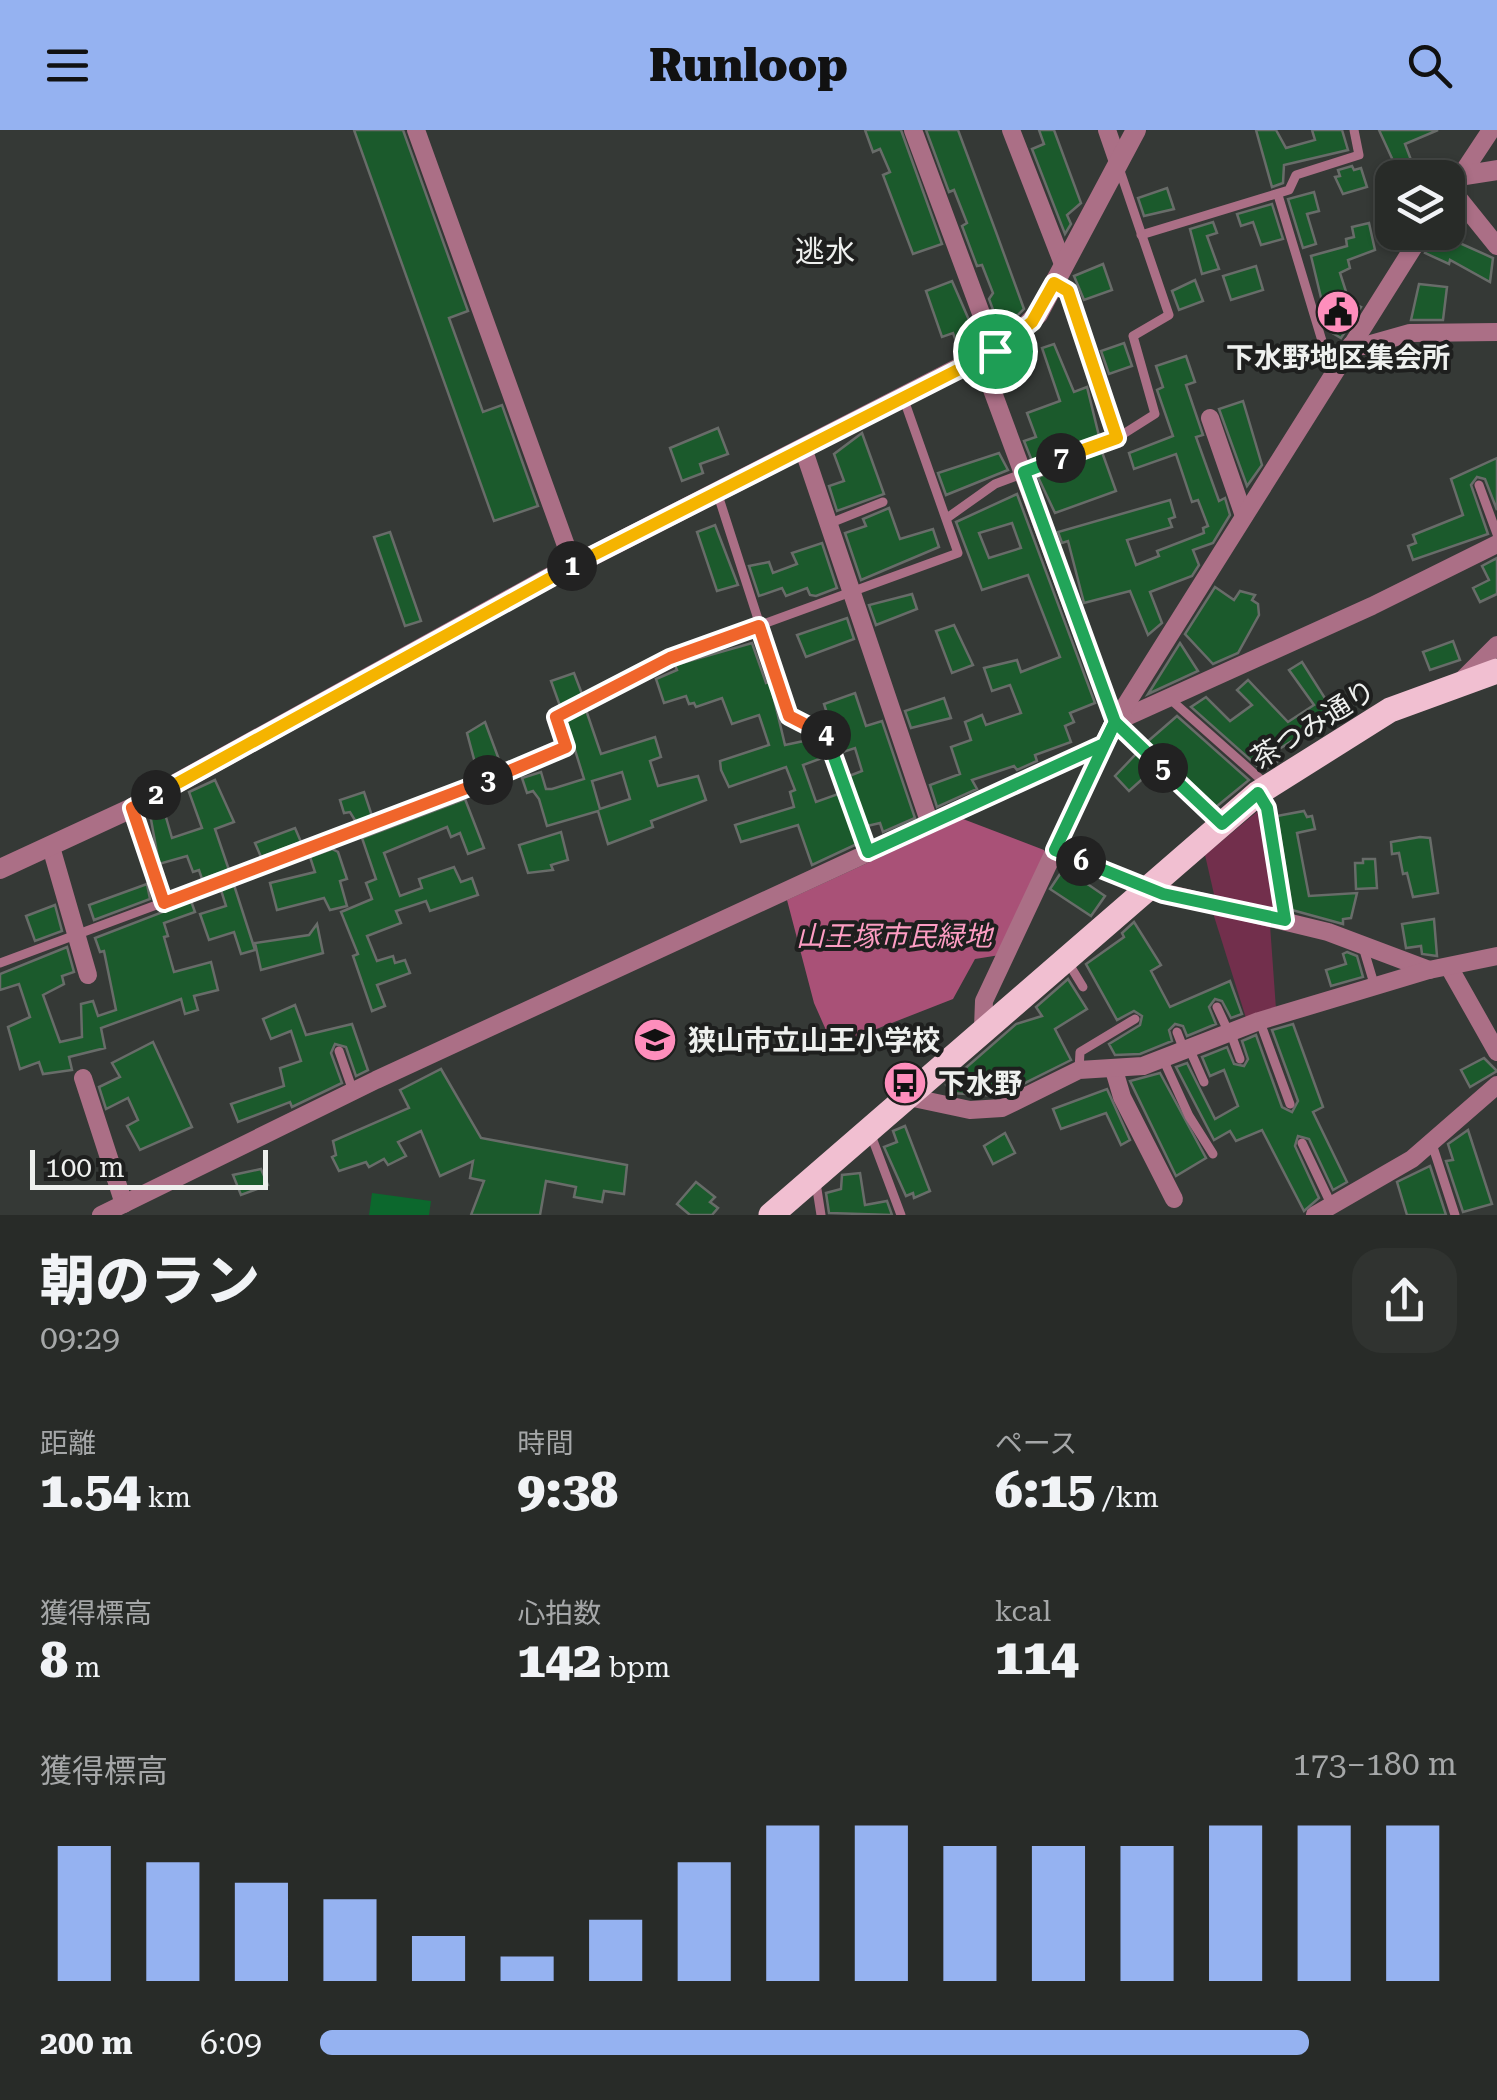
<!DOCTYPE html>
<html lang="ja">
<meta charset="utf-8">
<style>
:root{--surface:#282b28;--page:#303330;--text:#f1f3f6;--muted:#a5a7a8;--line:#444745;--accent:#95b2f1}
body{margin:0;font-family:"Roboto Serif","Noto Sans JP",serif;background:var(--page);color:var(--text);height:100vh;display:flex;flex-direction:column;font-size:38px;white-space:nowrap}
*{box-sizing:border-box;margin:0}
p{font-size:32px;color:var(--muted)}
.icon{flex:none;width:55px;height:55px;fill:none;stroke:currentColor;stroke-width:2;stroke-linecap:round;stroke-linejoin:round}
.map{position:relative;height:1085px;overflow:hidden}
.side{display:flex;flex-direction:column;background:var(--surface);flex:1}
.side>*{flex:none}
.controls{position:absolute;left:1375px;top:30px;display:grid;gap:20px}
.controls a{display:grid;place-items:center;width:90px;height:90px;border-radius:20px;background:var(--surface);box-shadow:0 2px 8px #0004,0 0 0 2px var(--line);font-size:50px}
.scale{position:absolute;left:30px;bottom:25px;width:238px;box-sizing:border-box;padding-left:10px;border:5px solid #eef0ee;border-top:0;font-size:28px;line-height:35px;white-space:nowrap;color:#eef0ee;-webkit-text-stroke:8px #1e1f1e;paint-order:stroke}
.pin{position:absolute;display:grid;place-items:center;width:85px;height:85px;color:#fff;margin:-42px;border:5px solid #fff;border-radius:50%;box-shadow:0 2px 10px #0007}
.km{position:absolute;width:50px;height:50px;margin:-25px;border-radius:50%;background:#222;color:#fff;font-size:28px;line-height:50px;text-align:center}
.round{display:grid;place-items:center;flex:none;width:105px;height:105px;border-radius:30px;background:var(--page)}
.overview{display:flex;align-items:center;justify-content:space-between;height:170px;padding:0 40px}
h1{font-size:55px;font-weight:800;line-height:75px}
.figures{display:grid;grid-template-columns:repeat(3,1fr);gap:15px;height:170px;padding:10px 40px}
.figures div{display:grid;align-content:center}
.figures b{font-size:50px;font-weight:800}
.figures small{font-size:28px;font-weight:400}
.figures p{font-size:28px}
.chart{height:280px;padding:20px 40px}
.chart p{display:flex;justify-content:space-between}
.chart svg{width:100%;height:180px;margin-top:10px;stroke:var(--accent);stroke-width:6}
ul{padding:0 40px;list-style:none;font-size:32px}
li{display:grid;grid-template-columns:160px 120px 1fr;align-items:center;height:75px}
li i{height:25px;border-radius:12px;background:var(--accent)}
header{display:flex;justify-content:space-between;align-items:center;height:130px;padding:0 40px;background:var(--accent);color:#111;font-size:45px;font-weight:800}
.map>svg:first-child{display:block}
.green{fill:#722f4c}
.forest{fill:#a95177}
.water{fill:#0c682d}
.building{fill:#1b5a2c;stroke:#686c69;stroke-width:2.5;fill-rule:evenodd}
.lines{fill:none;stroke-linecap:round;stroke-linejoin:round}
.service{stroke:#ab6f86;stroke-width:9}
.minor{stroke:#ab6f86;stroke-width:18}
.tertiary{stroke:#ab6f86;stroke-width:20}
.primary{stroke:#f1bfd1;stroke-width:25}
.split-1-casing{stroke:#fff;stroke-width:20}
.split-2-casing{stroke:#fff;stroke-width:20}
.split-3-casing{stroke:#fff;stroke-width:20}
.split-4-casing{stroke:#fff;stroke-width:20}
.split-5-casing{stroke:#fff;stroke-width:20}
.split-6-casing{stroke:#fff;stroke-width:20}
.split-7-casing{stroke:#fff;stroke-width:20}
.split-8-casing{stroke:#fff;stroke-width:20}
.split-1{stroke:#f5b400;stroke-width:12}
.split-2{stroke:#f5b400;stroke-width:12}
.split-3{stroke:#f0652b;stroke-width:12}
.split-4{stroke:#f0652b;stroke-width:12}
.split-5{stroke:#22a559;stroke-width:12}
.split-6{stroke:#22a559;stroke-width:12}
.split-7{stroke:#22a559;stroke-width:12}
.split-8{stroke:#f5b400;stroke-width:12}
.labels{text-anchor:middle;stroke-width:8;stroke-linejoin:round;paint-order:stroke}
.poi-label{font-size:28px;font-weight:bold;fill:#eef0ee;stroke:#1e1f1e;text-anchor:start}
.street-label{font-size:28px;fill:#eef0ee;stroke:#1e1f1e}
.park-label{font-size:28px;font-style:italic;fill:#fd9dc3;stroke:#1e1f1e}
.neighbourhood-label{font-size:30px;fill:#eef0ee;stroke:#1e1f1e}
</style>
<header><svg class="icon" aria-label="menu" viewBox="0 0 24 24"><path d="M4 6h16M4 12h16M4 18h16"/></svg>Runloop<svg class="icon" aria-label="search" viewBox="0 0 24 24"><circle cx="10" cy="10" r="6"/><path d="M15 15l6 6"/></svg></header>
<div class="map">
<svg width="1497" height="1085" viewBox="0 0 1497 1085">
<rect width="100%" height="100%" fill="#353936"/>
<g class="green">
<polygon points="1258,681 1262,683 1278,781 1216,773 1205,725"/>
<polygon points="1213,783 1270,795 1276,879 1246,888"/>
</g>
<polygon class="forest" points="963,689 1044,720 1046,727 1000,825 975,829 953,869 833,916 814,873 787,770"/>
<polygon class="water" points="372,1063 431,1071 429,1085 369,1085"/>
<g class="building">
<polygon points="354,0 403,0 468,181 449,188 483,282 502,275 538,376 494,391"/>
<polygon points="865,0 901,0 942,114 913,124 883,45 890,42 880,19 873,22"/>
<polygon points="926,0 958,0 996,102 1024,179 1001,201 989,169 993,163 982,135 977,136 962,96 967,93 954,60 949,62"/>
<polygon points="1039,0 1054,0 1081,73 1067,85 1071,94 1065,104 1032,19 1044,14"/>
<polygon points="1256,0 1276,0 1286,18 1315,10 1312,0 1342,0 1348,20 1284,35 1283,53 1272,57"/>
<polygon points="1379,0 1438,0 1405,14 1411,30 1438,48 1401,48"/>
<polygon points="1352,36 1354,40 1361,38 1367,57 1343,64 1335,47 1340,46 1338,40"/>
<polygon points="1167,58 1174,79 1144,86 1138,68"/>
<polygon points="1314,62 1319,81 1307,84 1316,114 1303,118 1288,69"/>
<polygon points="1272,74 1283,109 1261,115 1253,92 1241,96 1237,84"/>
<polygon points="1213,92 1217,103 1207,106 1219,139 1202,144 1190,99"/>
<polygon points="1369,93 1375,120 1348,130 1350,138 1340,143 1349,171 1361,177 1341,208 1329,201 1311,126 1347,116 1346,109 1354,107 1352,97"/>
<polygon points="1435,102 1493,128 1490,152 1450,130 1449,134 1425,123"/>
<polygon points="1103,134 1112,160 1084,170 1074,146"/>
<polygon points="1256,136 1263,160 1231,170 1223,146"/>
<polygon points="1195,150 1203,171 1179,180 1172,161"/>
<polygon points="952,151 979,213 960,222 953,203 942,207 926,161"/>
<polygon points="1419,154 1447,157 1443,190 1411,190"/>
<polygon points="1124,213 1132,236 1109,244 1101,221"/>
<polygon points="1054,214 1074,262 1087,257 1099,306 1032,331 1024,311 1036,307 1027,283 1060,271 1042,218"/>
<polygon points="1186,226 1195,252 1186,255 1203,305 1196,307 1219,371 1225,368 1230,385 1213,413 1193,420 1199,435 1192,446 1150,462 1162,493 1148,505 1130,461 1084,473 1068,411 1062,413 1058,402 1170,370 1175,387 1169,389 1172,397 1127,410 1136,435 1159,426 1157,421 1204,403 1203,398 1208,396 1198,370 1192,372 1176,324 1134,339 1129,323 1173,306 1157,260 1163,257 1156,236"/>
<polygon points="1243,271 1262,335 1247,356 1219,279"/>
<polygon points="718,298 728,324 700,334 703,343 682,351 670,318"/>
<polygon points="862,303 884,364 837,381 829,356 844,351 834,324"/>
<polygon points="1102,322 1116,361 1055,383 1038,347"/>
<polygon points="999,323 1008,340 946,365 938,343"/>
<polygon points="1497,328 1497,380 1485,349 1477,347 1471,355 1488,404 1413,430 1408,416 1416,413 1413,405 1463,385 1451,349"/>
<path d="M1017 364 1095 573 1070 583 1074 592 1065 596 1071 612 1035 625 1037 631 1017 640 1014 636 972 650 977 659 937 677 930 655 960 644 951 617 971 610 965 592 982 585 986 595 1021 583 1010 555 992 561 984 538 1017 530 1021 542 1060 527 1028 445 982 460 956 392ZM1012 393 1021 418 989 428 979 403Z"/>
<polygon points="889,378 900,409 933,399 939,417 861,450 845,403 866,396 863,389"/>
<polygon points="715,395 738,455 717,461 697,402"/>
<polygon points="390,402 421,491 405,496 374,407"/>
<polygon points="822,413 837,458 816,466 810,465 807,458 786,466 782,458 759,466 749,436 769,432 773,443 797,434 792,423"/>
<polygon points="1497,428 1497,464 1480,472 1473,458 1489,450 1482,436"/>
<polygon points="1215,457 1234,470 1240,461 1255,465 1252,470 1258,474 1259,485 1238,523 1213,534 1185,504"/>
<polygon points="912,464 917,479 876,495 869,475"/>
<polygon points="847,488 854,509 806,527 797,505"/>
<polygon points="954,495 973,535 952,543 936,501"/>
<polygon points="1453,511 1460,530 1430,540 1423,522"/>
<polygon points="752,513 766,553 770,552 785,615 818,608 825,627 803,635 816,672 838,664 857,714 812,735 798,695 741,712 735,695 794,677 790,662 795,660 786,637 729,657 721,640 720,631 769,615 759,585 732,594 722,568 696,577 694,573 689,574 686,566 664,573 656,549 677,540 675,535"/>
<polygon points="1180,513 1198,541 1148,564"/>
<polygon points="1302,532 1335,584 1276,621 1281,629 1263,641 1191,577 1206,567 1230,591 1252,575 1237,560 1248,550 1288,592 1314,575 1289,540"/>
<polygon points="574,543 582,564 560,576 551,551"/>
<polygon points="855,563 866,596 882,591 915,688 883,702 880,693 867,696 849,646 862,641 855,618 840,623 824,574"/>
<polygon points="944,568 951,588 911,598 905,581"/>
<path d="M586 580 601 624 655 607 661 627 650 631 658 656 698 646 706 670 651 691 653 697 608 714 598 681 547 696 539 669 533 661 527 663 522 648 541 642 546 659H552L584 649 566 591ZM622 642 630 669 600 679 592 651Z"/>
<polygon points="1177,586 1249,650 1216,677 1147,612"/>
<polygon points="485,592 501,635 478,644 467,603"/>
<polygon points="1136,624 1147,634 1143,639 1148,644 1129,661 1115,646"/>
<polygon points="215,650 234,692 215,699 229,740 202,749 199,740 193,742 187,726 159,734 150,684 163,677 172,708 202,698 189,662"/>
<polygon points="364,662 372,686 356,692 350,682 344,683 340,670"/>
<polygon points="465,669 484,718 468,724 460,703 451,707 447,697 384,723 400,766 422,758 419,749 454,737 461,752 472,748 478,765 430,781 426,771 396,781 401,793 367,806 377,831 393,826 395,833 405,830 410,843 377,855 385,876 372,881 353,826 358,824 341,782 372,769 366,753 376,749 362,708"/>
<polygon points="1304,681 1307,687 1312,686 1315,699 1297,703 1309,766 1357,763 1351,788 1343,789 1343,794 1292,780 1277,686"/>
<polygon points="295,698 301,712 261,727 255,713"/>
<polygon points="561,702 568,730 551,735 553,740 528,743 519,715"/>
<polygon points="1420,707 1430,708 1438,763 1413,767 1407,743 1403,744 1399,723 1392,724 1391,712"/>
<polygon points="332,719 338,722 347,749 340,751 347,776 330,780 324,768 277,780 270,753 315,742 310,727"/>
<polygon points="1363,729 1375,729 1377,758 1356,759 1355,733 1363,733"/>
<polygon points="1064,738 1105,766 1091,786 1050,759"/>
<polygon points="147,754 150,769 94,790 89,775"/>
<polygon points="234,755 255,820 241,824 234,802 209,810 200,784 226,776 221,760"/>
<polygon points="191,771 195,782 164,793 168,806 164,807 174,842 211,832 218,860 194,866 198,880 185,884 181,869 101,898 105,918 69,927 72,940 43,944 39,932 20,939 8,897 30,887 19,854 0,860 0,844 67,817 74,842 62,846 64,854 43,865 60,912 82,907 81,874 93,871 98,886 116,880 104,821 100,822 95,808"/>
<polygon points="55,775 62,801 35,811 26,786"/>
<polygon points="1434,789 1437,826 1422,824 1421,816 1406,818 1402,794"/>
<polygon points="1134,792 1161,835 1151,841 1170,877 1230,851 1242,884 1231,888 1222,871 1215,869 1209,877 1216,894 1187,906 1183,896 1175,894 1169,900 1172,911 1140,924 1115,925 1109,914 1140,895 1142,886 1134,881 1117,890 1086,834 1124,807 1122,803"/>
<polygon points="317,794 323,823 261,840 255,813 309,805"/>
<polygon points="1347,822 1357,826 1363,847 1331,856 1326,840 1346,834 1343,824"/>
<polygon points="1068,849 1087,879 1055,899 1071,930 999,966 951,963 946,955 1016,894 1042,886 1036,877"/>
<polygon points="295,875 306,905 352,894 368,940 356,946 346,917 335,914 331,923 342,953 292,977 290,972 238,992 231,974 284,956 280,938 301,931 291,901 271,909 263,889"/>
<polygon points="1293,894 1323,977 1313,982 1347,1052 1333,1060 1309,1009 1298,1006 1295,1016 1319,1068 1304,1081 1262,1000 1236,1011 1230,1001 1214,1010 1176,937 1187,933 1215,989 1238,976 1224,940 1210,946 1202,927 1227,917 1234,934 1244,936 1248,929 1242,911 1256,905 1282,977 1292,982 1298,971 1272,900"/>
<polygon points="153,912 192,997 140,1020 127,996 138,990 128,968 106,979 99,957 120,947 112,933"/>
<polygon points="1484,928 1497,941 1470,957 1461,940"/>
<polygon points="441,939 481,1008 627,1035 624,1064 604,1061 602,1072 574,1067 576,1057 546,1051 540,1085 471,1085 484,1051 470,1048 473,1031 440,1046 421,1001 398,1012 406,1026 388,1035 384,1029 369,1037 366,1032 339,1041 332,1027 336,1025 333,1011 409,978 400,960"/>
<polygon points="1160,943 1206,1028 1176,1046 1130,951"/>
<polygon points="1107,959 1130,1010 1121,1015 1106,983 1061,999 1053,979"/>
<polygon points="905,996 930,1061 914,1068 913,1063 906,1066 884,1017 897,1012 893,1001"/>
<polygon points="1468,1000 1492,1074 1463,1082 1446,1031 1453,1030 1448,1014"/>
<polygon points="1005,1003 1015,1023 993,1034 984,1016"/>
<polygon points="1430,1036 1446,1085 1407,1085 1397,1052"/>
<polygon points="261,1039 268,1055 241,1065 233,1045"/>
<polygon points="860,1043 865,1075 887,1071 892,1085 829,1083 826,1063 841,1059 842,1045"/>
<polygon points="696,1052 715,1067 710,1072 718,1078 712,1085 690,1085 677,1074"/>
</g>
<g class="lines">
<g class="service">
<polyline points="1278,65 1332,244"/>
<polyline points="1141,105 1289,60 1296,45 1359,25 1354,0"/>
<polyline points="1479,355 1497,404"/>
<polyline points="717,362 789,585 824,602 868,722"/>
<polyline points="947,388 995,354 1117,308 1155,284 1133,206 1169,185 1119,38"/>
<polyline points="828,394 883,372"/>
<polyline points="1170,569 1266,654"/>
<polyline points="1115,593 1220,692"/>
<polyline points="1260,666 1267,678 1285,790"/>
<polyline points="133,680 163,773"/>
<polyline points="1055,720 1142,757"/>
<polyline points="1363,817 1375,857"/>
<polyline points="0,833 426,675 565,617 556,587 670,528 958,423 903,267"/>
<polyline points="1069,834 1083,857"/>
<polyline points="1217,877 1228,901"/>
<polyline points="1260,892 1290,974"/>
<polyline points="1230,901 1240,929"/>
<polyline points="1177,902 1184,920"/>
<polyline points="1189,918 1204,952"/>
<polyline points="339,921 353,961"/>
<polyline points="1163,929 1189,986 1213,1024"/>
<polyline points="1079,940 1080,922 1135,889"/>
<polyline points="871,1005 901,1085"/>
<polyline points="1302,1013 1332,1076"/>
<polyline points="1432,1014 1455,1085"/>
<polyline points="816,1053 821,1085"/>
</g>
<g class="minor">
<polyline points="416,0 573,435"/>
<polyline points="913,0 995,221"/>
<polyline points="1011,0 1063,134"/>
<polyline points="1107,0 1117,29"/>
<polyline points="1451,59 1497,116"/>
<polyline points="1448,65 1491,0"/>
<polyline points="1054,153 1068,161 1117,308"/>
<polyline points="1351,215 1364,216 1410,203 1497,202"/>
<polyline points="981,230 1115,592 1372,476 1497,414"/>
<polyline points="1210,288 1244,386"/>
<polyline points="803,318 930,694"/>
<polyline points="1463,549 1497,515"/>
<polyline points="51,717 88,845"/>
<polyline points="1145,758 1328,802 1429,840"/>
<polyline points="1449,837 1497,922"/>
<polyline points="983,898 984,871 1115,592 1423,102"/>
<polyline points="1114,940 1122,967 1174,1069"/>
<polyline points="83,948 124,1074"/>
<polyline points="904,966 970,980 1002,978 1079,940 1143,936 1259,891 1429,840 1497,826"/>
<polyline points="101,1085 376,950 1104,614"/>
<polyline points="1315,1085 1412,1029 1497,955"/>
</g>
<g class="tertiary">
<polyline points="1460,46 1497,40"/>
<polyline points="0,739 132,678 543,451 1010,212 1038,184 1136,0"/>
</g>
<polyline class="primary" points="771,1085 1258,663 1390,580 1497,541"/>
</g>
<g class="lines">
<g class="split-1-casing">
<polyline id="split-1" points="572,436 995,221"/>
</g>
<g class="split-2-casing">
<polyline id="split-2" points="156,665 572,436"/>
</g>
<g class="split-3-casing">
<polyline id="split-3" points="156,665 132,678 164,773 488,650"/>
</g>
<g class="split-4-casing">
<polyline id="split-4" points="488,650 566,617 556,587 670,528 759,496 789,586 826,605"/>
</g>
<g class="split-5-casing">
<polyline id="split-5" points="826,605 868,722 1104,614 1115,592 1163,638"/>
</g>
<g class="split-6-casing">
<polyline id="split-6" points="1081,731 1163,764 1285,790 1267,678 1258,663 1222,694 1163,638"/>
</g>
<g class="split-7-casing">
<polyline id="split-7" points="1061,328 1024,342 1115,592 1055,720 1081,731"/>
</g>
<g class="split-8-casing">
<polyline id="split-8" points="995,221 1032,192 1054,153 1068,161 1117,308 1061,328"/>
</g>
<use href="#split-1" class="split-1"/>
<use href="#split-2" class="split-2"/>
<use href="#split-3" class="split-3"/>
<use href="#split-4" class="split-4"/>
<use href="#split-5" class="split-5"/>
<use href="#split-6" class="split-6"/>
<use href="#split-7" class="split-7"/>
<use href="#split-8" class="split-8"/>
</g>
<defs>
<g id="civic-disc" transform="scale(2.25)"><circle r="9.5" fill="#fe8ebc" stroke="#1e1f1e"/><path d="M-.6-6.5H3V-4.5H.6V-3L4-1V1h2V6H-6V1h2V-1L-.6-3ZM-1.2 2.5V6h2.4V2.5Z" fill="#111"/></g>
<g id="school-disc" transform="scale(2.25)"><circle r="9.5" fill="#fe8ebc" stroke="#1e1f1e"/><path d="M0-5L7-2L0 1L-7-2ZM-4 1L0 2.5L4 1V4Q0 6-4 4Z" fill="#111"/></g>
<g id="bus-disc" transform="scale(2.25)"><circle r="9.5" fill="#fe8ebc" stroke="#1e1f1e"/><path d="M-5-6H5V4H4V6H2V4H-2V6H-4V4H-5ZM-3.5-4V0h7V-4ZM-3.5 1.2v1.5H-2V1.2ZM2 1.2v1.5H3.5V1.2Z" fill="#111"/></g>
</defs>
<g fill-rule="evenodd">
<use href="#civic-disc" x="1338" y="182"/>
<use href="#school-disc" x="655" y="910"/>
<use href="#bus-disc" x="905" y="953"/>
</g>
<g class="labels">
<g class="poi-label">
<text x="1338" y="237" text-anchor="middle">下水野地区集会所</text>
<text x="688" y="920">狭山市立山王小学校</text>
<text x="938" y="963">下水野</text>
</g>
<g class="street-label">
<text transform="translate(1313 594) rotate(-32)" y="10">茶つみ通り</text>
</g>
<g class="park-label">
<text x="894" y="816">山王塚市民緑地</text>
</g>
<g class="neighbourhood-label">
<text x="825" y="132">逃水</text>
</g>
</g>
</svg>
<div class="controls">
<a><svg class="icon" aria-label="layers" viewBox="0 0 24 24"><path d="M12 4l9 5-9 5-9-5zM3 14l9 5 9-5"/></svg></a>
</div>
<div class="scale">100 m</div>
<div class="pin" style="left:995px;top:221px;background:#1e9e55"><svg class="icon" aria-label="arrive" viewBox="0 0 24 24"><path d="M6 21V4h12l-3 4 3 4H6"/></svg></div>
<b class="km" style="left:572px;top:436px">1</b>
<b class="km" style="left:156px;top:665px">2</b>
<b class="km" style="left:488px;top:650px">3</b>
<b class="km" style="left:826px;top:605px">4</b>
<b class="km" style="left:1163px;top:638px">5</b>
<b class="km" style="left:1081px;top:731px">6</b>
<b class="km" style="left:1061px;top:328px">7</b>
</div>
<section class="side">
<div class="overview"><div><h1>朝のラン</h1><p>09:29</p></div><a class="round"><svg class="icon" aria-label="share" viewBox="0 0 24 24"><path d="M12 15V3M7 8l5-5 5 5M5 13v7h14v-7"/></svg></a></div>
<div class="figures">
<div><p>距離</p><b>1.54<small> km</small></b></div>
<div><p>時間</p><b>9:38</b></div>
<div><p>ペース</p><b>6:15<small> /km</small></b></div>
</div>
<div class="figures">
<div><p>獲得標高</p><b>8<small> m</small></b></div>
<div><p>心拍数</p><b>142<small> bpm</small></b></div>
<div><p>kcal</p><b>114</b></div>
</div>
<div class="chart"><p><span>獲得標高</span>173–180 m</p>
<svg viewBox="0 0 160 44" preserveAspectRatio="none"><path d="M5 44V11M15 44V15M25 44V20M35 44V24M45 44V33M55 44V38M65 44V29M75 44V15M85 44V6M95 44V6M105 44V11M115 44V11M125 44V11M135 44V6M145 44V6M155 44V6"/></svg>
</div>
<ul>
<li><b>200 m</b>6:09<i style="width:87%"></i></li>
</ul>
</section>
